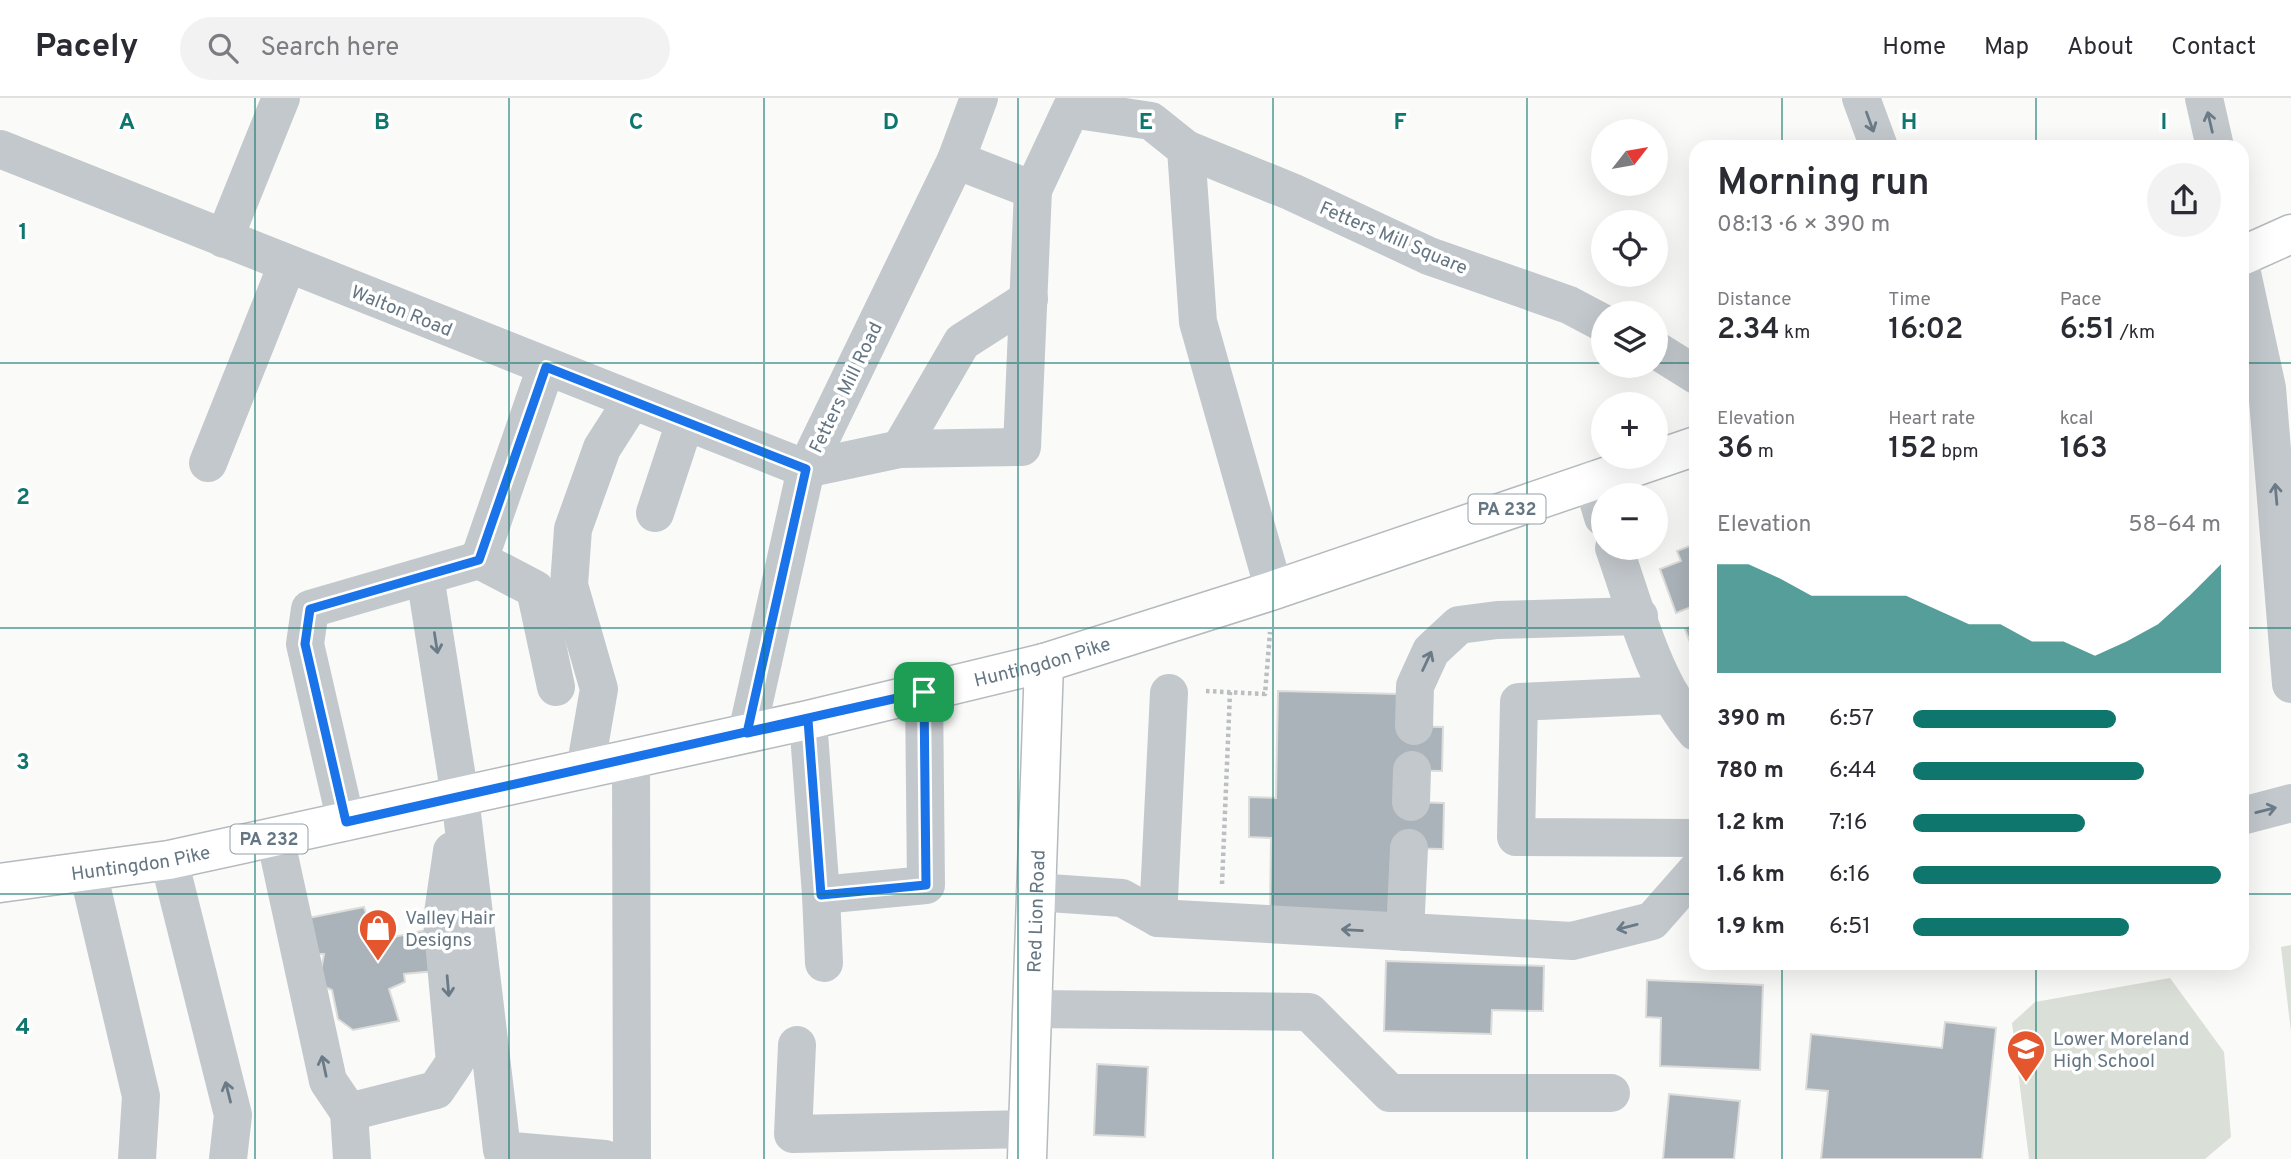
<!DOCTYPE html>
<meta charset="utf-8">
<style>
:root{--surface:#fff;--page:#f2f2f3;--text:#2b2b33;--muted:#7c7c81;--line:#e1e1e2;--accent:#0f766e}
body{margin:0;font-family:Overpass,sans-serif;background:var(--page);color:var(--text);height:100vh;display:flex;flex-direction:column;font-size:26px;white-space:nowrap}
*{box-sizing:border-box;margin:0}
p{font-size:23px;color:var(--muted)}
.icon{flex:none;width:38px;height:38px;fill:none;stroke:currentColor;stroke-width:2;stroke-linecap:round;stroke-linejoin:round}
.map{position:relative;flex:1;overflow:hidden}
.sheet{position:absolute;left:1689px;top:42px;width:560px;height:830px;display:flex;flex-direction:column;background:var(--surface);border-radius:21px;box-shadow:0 7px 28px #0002}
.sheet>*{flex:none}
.needle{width:46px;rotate:59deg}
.fabs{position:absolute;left:1591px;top:21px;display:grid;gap:14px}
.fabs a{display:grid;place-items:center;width:77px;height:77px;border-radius:50%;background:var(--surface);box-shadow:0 7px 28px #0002;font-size:35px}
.pin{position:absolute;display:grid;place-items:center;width:60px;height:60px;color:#fff;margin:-30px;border-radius:14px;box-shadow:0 4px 10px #0006}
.round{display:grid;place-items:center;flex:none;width:74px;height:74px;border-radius:37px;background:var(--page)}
.head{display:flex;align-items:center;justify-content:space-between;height:119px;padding:0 28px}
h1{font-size:38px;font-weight:600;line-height:52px}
.metrics{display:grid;grid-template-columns:repeat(3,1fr);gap:10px;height:119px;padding:7px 28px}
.metrics div{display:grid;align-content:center}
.metrics b{font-size:30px;font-weight:600}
.metrics small{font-size:19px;font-weight:400}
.metrics p{font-size:19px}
.chart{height:196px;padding:14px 28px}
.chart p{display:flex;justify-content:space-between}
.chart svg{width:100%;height:126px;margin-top:7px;fill:var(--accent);opacity:.7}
ul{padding:0 28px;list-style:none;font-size:23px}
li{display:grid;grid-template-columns:112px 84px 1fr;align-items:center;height:52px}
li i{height:18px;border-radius:9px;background:var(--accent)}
header{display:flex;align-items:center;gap:42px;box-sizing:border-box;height:98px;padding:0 35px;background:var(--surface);border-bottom:2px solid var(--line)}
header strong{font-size:33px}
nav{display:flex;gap:38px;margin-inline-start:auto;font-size:24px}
.search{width:490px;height:63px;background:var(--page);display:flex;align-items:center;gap:18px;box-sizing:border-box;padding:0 24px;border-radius:38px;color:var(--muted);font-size:26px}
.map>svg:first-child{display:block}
.green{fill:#dadfd7}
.building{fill:#aab3b9;stroke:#dcdcda;stroke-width:2}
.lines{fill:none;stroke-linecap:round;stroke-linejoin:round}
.major-casing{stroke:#b5babe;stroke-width:41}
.path{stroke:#bbbfc2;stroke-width:4.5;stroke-dasharray:3.5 3.5;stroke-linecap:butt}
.minor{stroke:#c3c8cc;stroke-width:38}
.major{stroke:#fff;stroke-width:38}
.oneway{stroke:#6a7a87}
.route-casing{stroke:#fff;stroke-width:14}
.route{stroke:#1a73e8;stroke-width:9}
.grid{fill:none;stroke:#0f766e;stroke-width:2;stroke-opacity:0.55}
.labels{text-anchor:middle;stroke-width:7;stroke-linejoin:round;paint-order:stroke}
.shield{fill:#fff;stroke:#939fa8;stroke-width:2}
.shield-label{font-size:18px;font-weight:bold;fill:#657683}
.street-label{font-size:19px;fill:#657683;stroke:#fff}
.poi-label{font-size:19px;fill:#657683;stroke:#fff;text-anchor:start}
.grid-label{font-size:23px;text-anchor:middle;font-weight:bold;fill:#0f766e;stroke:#fff;stroke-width:7;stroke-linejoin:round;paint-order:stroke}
</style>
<header>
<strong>Pacely</strong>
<div class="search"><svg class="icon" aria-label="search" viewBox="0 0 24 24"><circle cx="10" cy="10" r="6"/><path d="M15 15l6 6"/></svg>Search here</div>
<nav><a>Home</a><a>Map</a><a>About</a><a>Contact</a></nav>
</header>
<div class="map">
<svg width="2291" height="1061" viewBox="0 0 2291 1061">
<rect width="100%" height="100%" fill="#fafaf8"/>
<g class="green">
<polygon points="2291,847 2291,934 2281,849"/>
<polygon points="2170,880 2224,954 2231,1039 2205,1061 2029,1061 2012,925 2035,904"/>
</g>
<g class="building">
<polygon points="1692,447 1696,456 1696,522 1691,509 1676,515 1660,471 1681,463 1677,453"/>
<polygon points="1696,526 1696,560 1685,531"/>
<polygon points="1278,593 1398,596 1397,628 1443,629 1442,673 1399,672 1411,704 1444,705 1443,751 1397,750 1396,819 1270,816 1271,740 1249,739 1249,699 1276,700"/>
<polygon points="364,809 375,843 426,832 435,873 404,876 405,884 389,891 399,923 353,932 338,921 332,892 325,889 321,873 324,856 309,856 303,821"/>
<polygon points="1386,863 1544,868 1543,913 1492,912 1491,936 1384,933"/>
<polygon points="1647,882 1763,887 1760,972 1660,968 1661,920 1646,919"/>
<polygon points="1945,924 1996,930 1982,1061 1821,1061 1828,993 1806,991 1811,936 1942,950"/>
<polygon points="1097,966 1148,969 1145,1039 1094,1037"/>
<polygon points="1669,996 1740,1003 1734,1061 1663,1061"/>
</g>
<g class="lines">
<g class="major-casing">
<g id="major">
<polyline points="2242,158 2291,136"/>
<path id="s1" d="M0 785 169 762 808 622 1044 565 1274 492 1696 348"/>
<path id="s2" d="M1027 1061 1044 565"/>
</g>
</g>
<g class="path">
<polyline points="1206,593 1265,596 1270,534"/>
<polyline points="1222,786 1230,594"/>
</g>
<g class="minor">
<polyline points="1861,0 1879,49"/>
<polyline points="2204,0 2215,49"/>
<polyline points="0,51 806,371 900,351 1022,349 1033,92"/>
<polyline points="1186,51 1292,94 1429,158 1569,207 1603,225"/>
<polyline points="956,62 1033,92 1071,11 1151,23 1186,51 1198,224 1274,492"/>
<polyline points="224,141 281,0"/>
<polyline points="2242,175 2267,290 2291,586"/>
<polyline points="1656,252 1696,277"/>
<polyline points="546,269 479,462 535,491 556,589"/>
<polyline points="900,351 962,244 1029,201"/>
<polyline points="208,365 287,167"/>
<polyline points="1592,382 1603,419"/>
<polyline points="655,415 685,324"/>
<path d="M1614 450C1636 512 1653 583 1696 634"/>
<polyline points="425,478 460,699 502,1052 605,1061"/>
<polyline points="1671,597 1519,604 1516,739 1696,740"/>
<polyline points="808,622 821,797 926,787 924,594"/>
<polyline points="1414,628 1415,588 1431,553 1459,527 1497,522 1639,518"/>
<polyline points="747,635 806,371 956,62 979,0"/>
<polyline points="631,662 632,1061"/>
<polyline points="585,672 599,591 569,487 573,431 602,350 632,303"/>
<polyline points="1411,704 1412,672"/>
<polyline points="2242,718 2291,705"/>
<polyline points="346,724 305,546 310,511 479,462"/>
<polyline points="275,739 328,983 349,1014 436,992 455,964 442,822 452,753"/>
<polyline points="169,762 233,1017 228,1061"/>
<polyline points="88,774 141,998 137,1061"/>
<polyline points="1035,794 1122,800 1158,820 1572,843 1652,823 1696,773"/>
<polyline points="821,797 824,865"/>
<polyline points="1158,820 1169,595"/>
<polyline points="1405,834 1409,750"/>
<polyline points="1033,911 1309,914 1390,995 1611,995"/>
<polyline points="797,947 793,1036 1028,1031"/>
<polyline points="349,1014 352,1061"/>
</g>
<use href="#major" class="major"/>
</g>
<defs><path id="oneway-shaft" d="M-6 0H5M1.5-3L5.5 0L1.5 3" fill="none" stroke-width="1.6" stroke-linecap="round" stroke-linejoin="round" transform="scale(1.75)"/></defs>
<g class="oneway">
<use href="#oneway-shaft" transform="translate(1870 24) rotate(70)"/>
<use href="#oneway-shaft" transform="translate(2210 24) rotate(-103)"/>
<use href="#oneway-shaft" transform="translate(2276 396) rotate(-95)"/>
<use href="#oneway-shaft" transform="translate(436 545) rotate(81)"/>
<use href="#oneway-shaft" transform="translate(1427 563) rotate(-65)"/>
<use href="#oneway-shaft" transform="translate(2266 712) rotate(-14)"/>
<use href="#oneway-shaft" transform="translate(1627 829) rotate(166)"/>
<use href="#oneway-shaft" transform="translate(1352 832) rotate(-177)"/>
<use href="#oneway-shaft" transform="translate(448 888) rotate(85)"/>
<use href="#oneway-shaft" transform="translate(324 968) rotate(-102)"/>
<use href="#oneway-shaft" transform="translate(228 994) rotate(-104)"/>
</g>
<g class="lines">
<g class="route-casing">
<polyline id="route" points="924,594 346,724 305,546 310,511 479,462 546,269 806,371 747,635 808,622 821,797 926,787 924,594"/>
</g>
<use href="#route" class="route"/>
</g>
<path class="grid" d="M255 0V1061M509 0V1061M764 0V1061M1018 0V1061M1273 0V1061M1527 0V1061M1782 0V49M2036 0V49M0 265H1603M1656 265H1696M2242 265H2291M0 530H1696M2242 530H2291M0 796H1696M2242 796H2291M1782 864V1061M2036 864V1061"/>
<defs>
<g id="shop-pin" transform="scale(2.0125)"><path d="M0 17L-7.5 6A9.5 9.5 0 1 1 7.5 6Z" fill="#e4572e" stroke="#fff"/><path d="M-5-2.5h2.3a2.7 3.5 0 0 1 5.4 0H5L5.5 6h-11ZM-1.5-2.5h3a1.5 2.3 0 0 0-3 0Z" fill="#fff"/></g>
<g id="school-pin" transform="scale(2.0125)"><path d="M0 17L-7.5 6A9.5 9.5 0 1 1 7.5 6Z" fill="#e4572e" stroke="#fff"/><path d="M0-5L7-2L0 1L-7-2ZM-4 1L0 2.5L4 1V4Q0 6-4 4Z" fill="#fff"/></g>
</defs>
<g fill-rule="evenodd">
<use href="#shop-pin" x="378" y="830"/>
<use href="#school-pin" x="2026" y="951"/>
</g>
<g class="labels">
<g class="shield">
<rect x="1468.5" y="396.5" width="77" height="29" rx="5"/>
<rect x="230.5" y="726.5" width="77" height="29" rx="5"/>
</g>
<g class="shield-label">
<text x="1507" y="417">PA 232</text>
<text x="269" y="747">PA 232</text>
</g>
<g class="street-label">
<text transform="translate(1394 139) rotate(23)" y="7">Fetters Mill Square</text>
<text transform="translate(402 212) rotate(22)" y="7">Walton Road</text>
<text transform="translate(845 289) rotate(-64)" y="7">Fetters Mill Road</text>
<text dy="7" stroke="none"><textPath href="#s1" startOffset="1066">Huntingdon Pike</textPath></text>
<text dy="7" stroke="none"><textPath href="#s1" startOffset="142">Huntingdon Pike</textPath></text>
<text dy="7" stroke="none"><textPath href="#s2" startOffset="248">Red Lion Road</textPath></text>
</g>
<g class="poi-label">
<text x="405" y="826">Valley Hair<tspan x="405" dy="22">Designs</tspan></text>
<text x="2053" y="947">Lower Moreland<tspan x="2053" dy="22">High School</tspan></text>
</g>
</g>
<g class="grid-label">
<text x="127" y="31">A</text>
<text x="382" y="31">B</text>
<text x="636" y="31">C</text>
<text x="891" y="31">D</text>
<text x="1146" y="31">E</text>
<text x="1400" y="31">F</text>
<text x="1909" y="31">H</text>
<text x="2164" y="31">I</text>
<text x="23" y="141">1</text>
<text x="23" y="406">2</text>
<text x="23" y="671">3</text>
<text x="23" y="936">4</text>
</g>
</svg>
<div class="fabs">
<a><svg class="needle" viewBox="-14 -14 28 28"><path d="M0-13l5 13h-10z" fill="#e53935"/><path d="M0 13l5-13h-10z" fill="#7c7c81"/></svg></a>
<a><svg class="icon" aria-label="locate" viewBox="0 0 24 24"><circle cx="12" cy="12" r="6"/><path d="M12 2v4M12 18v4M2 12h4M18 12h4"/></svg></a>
<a><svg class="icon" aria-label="layers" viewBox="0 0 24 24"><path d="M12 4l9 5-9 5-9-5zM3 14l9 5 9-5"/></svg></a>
<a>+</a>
<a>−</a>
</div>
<div class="pin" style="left:924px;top:594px;background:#1e9e55"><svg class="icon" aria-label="arrive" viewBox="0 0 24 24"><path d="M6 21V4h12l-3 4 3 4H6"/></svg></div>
<section class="sheet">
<div class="head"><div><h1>Morning run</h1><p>08:13 · 6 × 390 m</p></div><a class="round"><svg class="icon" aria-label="share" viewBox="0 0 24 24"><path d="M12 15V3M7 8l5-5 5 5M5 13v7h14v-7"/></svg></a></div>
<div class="metrics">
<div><p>Distance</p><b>2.34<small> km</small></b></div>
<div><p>Time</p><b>16:02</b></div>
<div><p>Pace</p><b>6:51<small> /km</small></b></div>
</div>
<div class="metrics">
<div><p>Elevation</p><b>36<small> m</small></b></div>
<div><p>Heart rate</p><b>152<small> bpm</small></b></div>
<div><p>kcal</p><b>163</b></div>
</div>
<div class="chart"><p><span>Elevation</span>58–64 m</p>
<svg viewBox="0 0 160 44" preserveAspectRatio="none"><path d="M0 44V6L10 6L20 11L30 17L40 17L50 17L60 17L70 22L80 27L90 27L100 33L110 33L120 38L130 33L140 27L150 17L160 6V44z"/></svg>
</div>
<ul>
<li><b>390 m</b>6:57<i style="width:66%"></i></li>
<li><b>780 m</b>6:44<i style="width:75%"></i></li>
<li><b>1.2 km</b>7:16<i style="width:56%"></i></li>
<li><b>1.6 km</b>6:16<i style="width:100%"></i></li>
<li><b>1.9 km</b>6:51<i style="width:70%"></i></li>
</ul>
</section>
</div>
